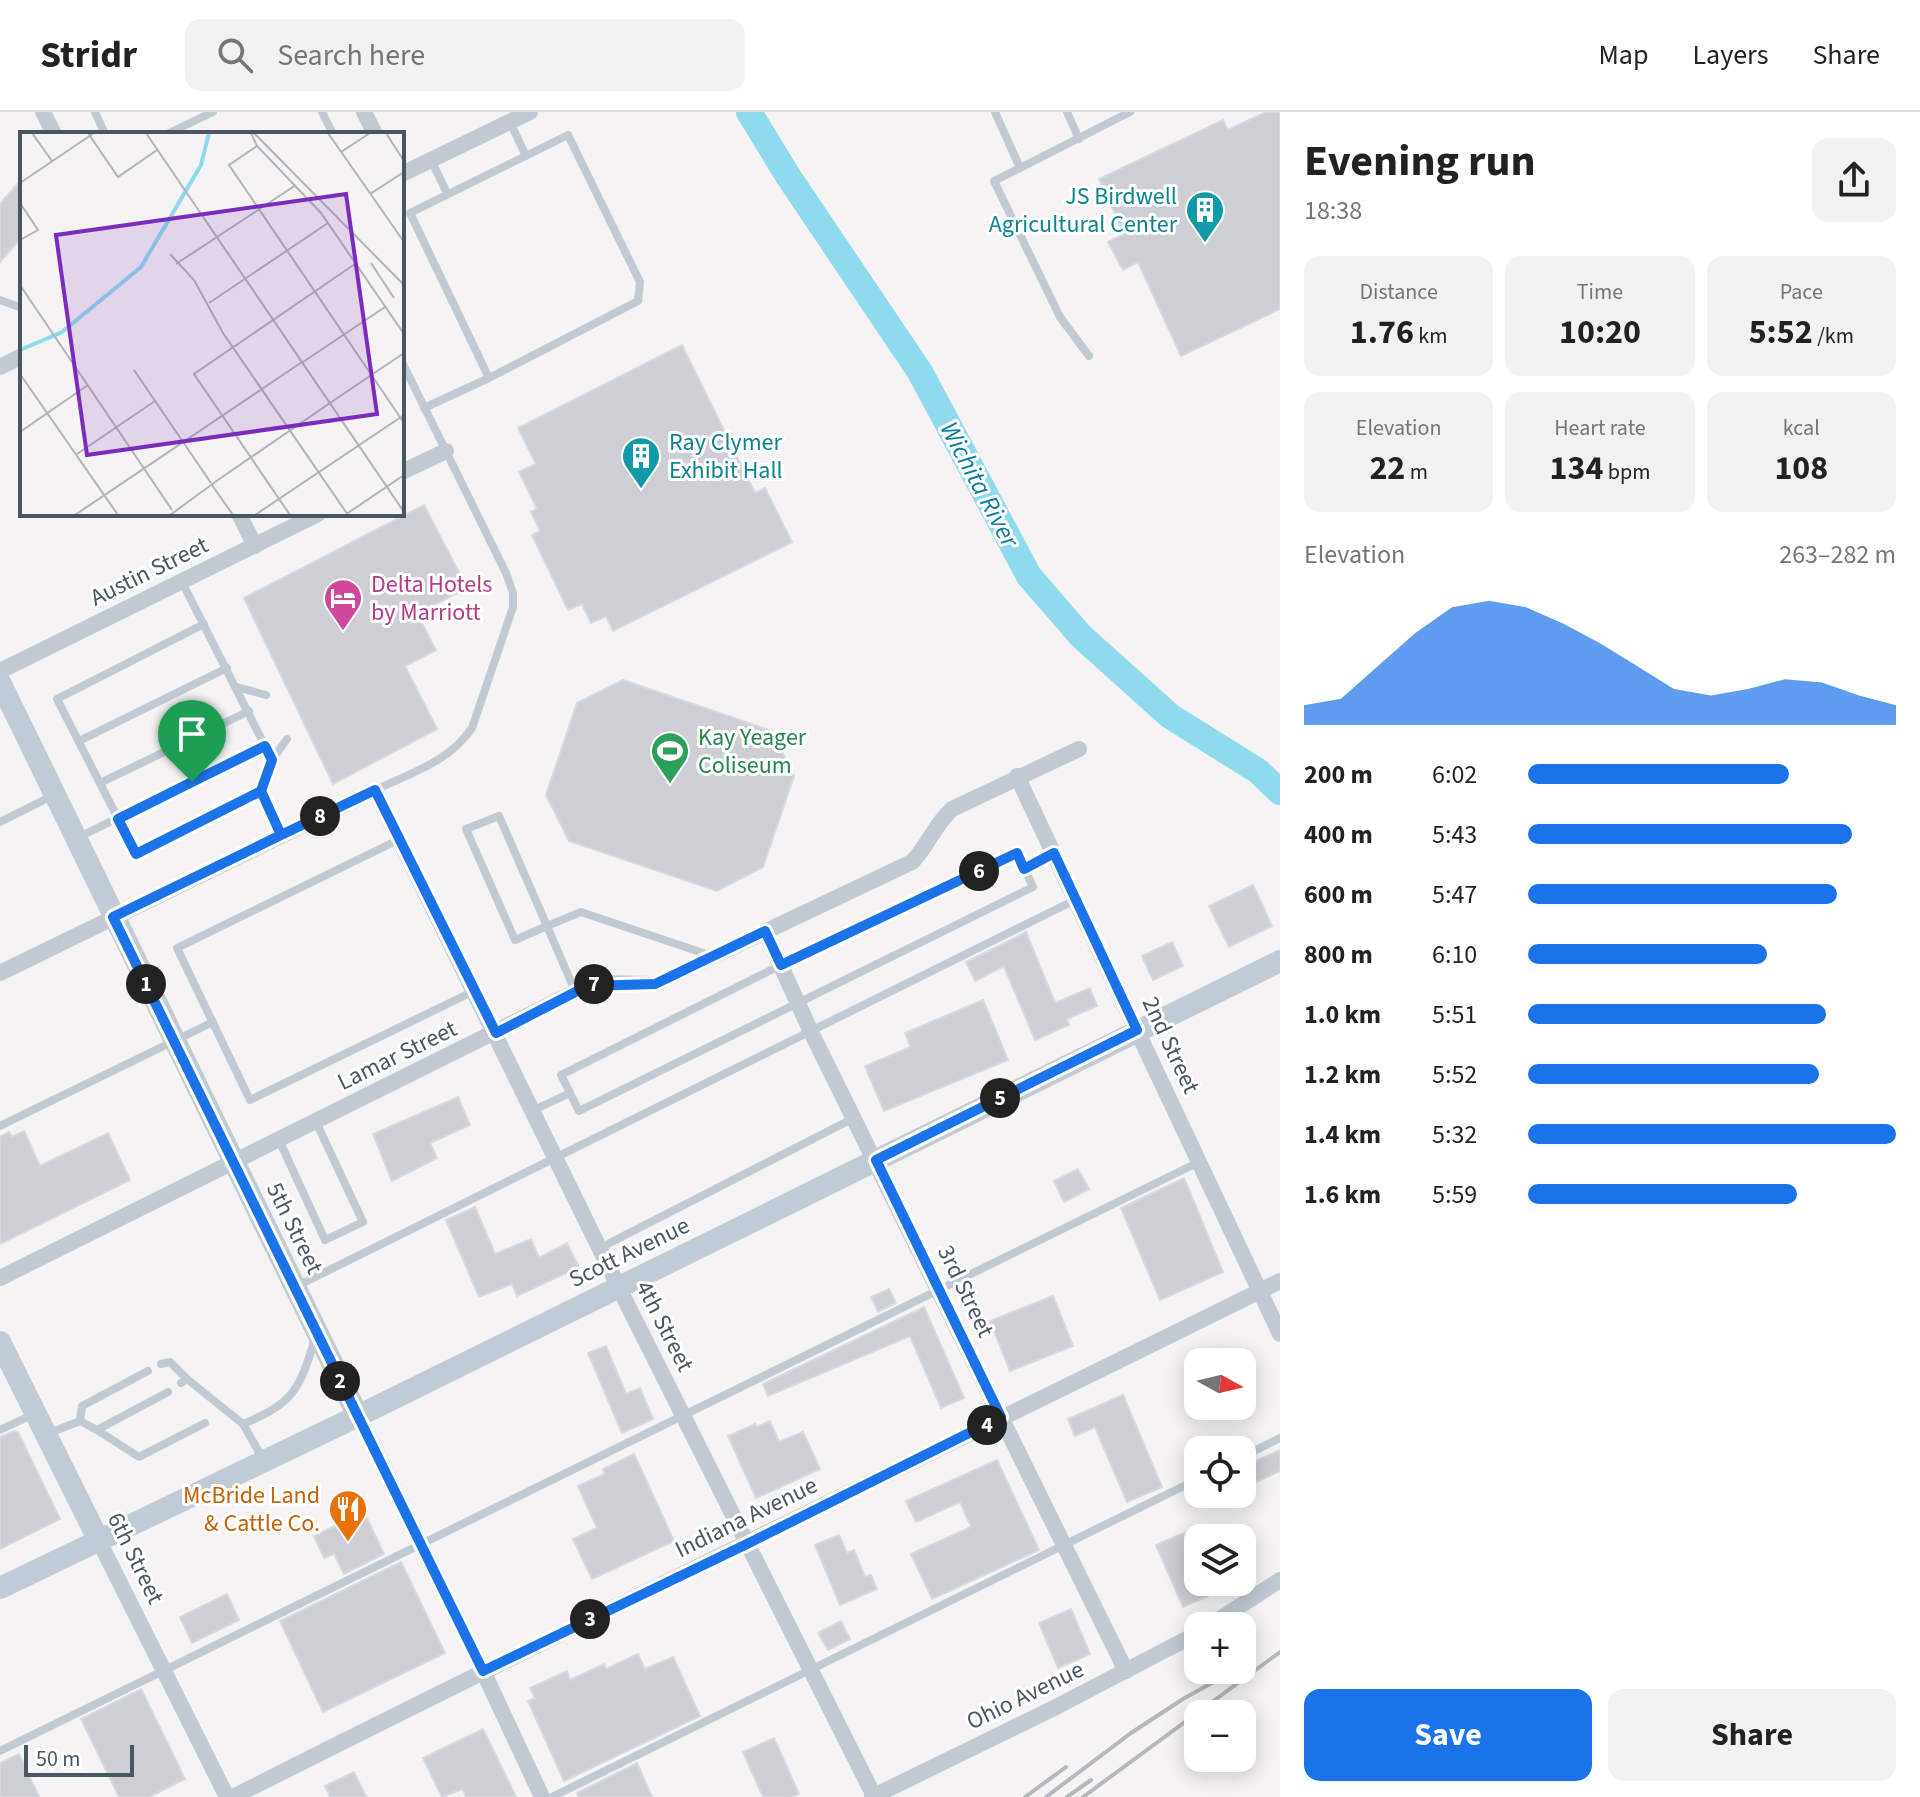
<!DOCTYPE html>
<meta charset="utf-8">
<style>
:root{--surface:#fff;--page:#f2f2f2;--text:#222;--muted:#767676;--line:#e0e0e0;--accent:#1a73e8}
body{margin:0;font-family:"Source Sans 3",sans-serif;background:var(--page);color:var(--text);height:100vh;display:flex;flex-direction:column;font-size:30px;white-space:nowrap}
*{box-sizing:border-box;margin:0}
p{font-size:26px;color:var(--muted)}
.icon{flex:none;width:44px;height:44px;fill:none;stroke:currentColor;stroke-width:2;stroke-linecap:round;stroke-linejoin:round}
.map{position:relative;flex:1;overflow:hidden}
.details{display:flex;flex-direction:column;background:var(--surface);width:640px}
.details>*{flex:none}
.needle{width:52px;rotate:98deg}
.controls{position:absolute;left:1184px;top:1236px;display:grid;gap:16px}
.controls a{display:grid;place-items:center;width:72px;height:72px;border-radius:16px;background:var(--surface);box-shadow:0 4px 20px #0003;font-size:40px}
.scale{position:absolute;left:24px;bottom:20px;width:110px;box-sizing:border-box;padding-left:8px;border:4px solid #4a5661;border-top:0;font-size:22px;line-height:28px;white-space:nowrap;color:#4a5661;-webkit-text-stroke:6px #fff;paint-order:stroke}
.pin{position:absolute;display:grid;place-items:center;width:68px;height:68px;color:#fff;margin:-82px -34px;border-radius:50% 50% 50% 0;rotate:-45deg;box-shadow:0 0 8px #0007}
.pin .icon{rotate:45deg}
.km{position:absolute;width:40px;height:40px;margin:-20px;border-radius:50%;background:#222;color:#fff;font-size:22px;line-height:40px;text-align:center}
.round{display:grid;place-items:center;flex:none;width:84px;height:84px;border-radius:16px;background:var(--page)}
.head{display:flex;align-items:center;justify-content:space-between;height:136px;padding:0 24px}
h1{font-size:44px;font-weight:700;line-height:60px}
.figures{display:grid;grid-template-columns:repeat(3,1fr);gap:12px;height:136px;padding:8px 24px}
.figures div{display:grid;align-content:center;border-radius:16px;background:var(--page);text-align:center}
.figures b{font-size:34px;font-weight:700}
.figures small{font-size:22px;font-weight:400}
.figures p{font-size:22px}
.chart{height:224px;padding:16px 24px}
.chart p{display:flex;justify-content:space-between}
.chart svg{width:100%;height:144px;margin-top:8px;fill:var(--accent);opacity:.7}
.button{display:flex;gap:16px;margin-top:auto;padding:16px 24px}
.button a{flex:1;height:92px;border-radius:16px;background:var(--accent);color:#fff;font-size:32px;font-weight:700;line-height:92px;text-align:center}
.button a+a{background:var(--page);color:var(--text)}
ul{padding:0 24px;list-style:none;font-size:26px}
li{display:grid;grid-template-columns:128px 96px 1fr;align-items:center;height:60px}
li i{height:20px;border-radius:10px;background:var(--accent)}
header{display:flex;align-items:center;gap:48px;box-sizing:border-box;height:112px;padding:0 40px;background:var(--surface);border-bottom:2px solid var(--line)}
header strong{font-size:38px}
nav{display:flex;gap:44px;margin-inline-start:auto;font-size:28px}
.search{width:560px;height:72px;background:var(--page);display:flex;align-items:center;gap:20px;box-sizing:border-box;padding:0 28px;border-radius:16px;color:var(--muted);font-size:30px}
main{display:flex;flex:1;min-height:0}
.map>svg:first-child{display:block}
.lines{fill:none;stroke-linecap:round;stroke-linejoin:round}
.river{stroke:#90daee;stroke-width:26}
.building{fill:#cdcfd5;stroke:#d7d9de;stroke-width:2}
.lane{stroke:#c1cad2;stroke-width:8}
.street{stroke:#c1cad2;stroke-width:16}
.secondary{stroke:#c1cbd6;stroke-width:22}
.rail{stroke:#b5b8bd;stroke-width:4}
.route-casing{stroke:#fff;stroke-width:16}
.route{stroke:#1a73e8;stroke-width:10}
.labels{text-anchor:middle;stroke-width:6;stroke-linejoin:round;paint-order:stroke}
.culture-label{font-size:24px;fill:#0d838f;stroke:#fff;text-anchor:end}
.street-label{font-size:24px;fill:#4a5661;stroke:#fff}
.hotel-label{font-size:24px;fill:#b23c85;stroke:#fff;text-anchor:start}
.leisure-label{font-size:24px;fill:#27864d;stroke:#fff;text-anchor:start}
.food-label{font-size:24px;fill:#c56008;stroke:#fff;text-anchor:end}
.water-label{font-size:26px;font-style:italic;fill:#0c7c9b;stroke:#fff}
.inset-river{fill:none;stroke:#90daee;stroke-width:4}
.inset-road{fill:none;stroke:#b1b4b9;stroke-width:2}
.view{fill:#7b2cbf;fill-opacity:0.15;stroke:#7b2cbf;stroke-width:4}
.inset-edge{fill:none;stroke:#4a5661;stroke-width:4}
</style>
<header>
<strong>Stridr</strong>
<div class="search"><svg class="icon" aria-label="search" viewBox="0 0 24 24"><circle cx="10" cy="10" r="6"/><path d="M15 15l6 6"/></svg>Search here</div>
<nav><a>Map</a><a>Layers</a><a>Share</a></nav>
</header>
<main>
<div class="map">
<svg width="1280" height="1685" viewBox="0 0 1280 1685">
<rect width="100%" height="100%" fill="#f5f3f3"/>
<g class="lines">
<polyline class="river" points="749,0 788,64 920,260 1029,464 1081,524 1170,604 1258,659 1280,680"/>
</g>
<g class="building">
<polygon points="1266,0 1280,0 1280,197 1181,244 1138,150 1123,158 1108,130 1124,122 1099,67 1223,8 1228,18"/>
<polygon points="22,67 22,125 0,150 0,92"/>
<polygon points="682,233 755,381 765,376 792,430 613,519 606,504 591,511 582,492 568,498 532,423 540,419 531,400 537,397 519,360 536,352 518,316"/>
<polygon points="424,393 467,476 417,502 436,538 405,554 437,617 333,672 244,486"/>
<polygon points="623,568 772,619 794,664 763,755 717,779 569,729 546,683 577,591"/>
<polygon points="1253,773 1272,814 1229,835 1209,794"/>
<polygon points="1026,820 1055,891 1090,876 1097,894 1067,907 1069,913 1035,928 1004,854 975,869 966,850"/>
<polygon points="1172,830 1183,854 1153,868 1142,844"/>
<polygon points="983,888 1008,948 884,999 865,954 911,935 905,921"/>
<polygon points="458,985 470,1013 430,1031 437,1046 392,1069 373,1022"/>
<polygon points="24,1019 40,1054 108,1021 130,1068 0,1132 0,1025 9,1020 12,1025"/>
<polygon points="1078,1057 1089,1077 1064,1090 1054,1069"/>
<polygon points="1184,1066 1223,1160 1160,1188 1121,1096"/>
<polygon points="475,1095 495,1142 531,1127 539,1146 567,1131 579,1155 517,1184 512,1172 479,1185 446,1108"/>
<polygon points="889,1177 896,1191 878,1200 871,1185"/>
<polygon points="1053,1184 1073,1234 1010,1259 990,1209"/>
<polygon points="924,1195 964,1286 941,1296 910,1224 768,1284 763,1272"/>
<polygon points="606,1234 626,1282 640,1276 653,1307 622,1321 588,1241"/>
<polygon points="1123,1283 1162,1375 1127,1390 1095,1315 1075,1324 1068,1307"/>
<polygon points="770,1309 779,1330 803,1320 820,1357 756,1386 728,1324 755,1312 757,1315"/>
<polygon points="14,1319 18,1320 60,1407 0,1437 0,1325"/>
<polygon points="1280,1338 1280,1359 1254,1371 1246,1353"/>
<polygon points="634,1342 674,1429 592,1467 573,1427 597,1416 578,1374 605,1362 603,1357"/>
<polygon points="997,1348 1039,1438 932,1487 911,1442 971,1415 960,1390 916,1410 906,1389"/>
<polygon points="364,1400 384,1442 344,1462 334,1442 324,1446 314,1424"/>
<polygon points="1186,1420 1198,1448 1198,1470 1240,1470 1183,1495 1156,1433"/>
<polygon points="839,1423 847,1441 854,1438 865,1465 871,1463 877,1477 840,1493 815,1433"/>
<polygon points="401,1450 445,1541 323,1600 280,1509"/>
<polygon points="227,1482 239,1508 192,1531 180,1505"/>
<polygon points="1071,1497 1090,1542 1058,1556 1039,1511"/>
<polygon points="841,1509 850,1527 828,1538 818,1521"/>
<polygon points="638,1542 645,1557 673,1545 700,1604 564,1669 528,1589 535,1586 530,1576 567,1559 570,1568 604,1552 606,1557"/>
<polygon points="141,1577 185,1667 149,1685 119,1685 81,1607"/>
<polygon points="483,1617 516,1685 466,1685 462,1677 442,1685 423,1646"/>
<polygon points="774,1626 799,1682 791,1685 763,1685 743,1640"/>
<polygon points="19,1642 39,1685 0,1685 0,1651"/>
<polygon points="637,1651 652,1685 579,1685 577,1681"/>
<polygon points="354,1660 366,1685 330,1685 325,1674"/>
</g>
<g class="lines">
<g class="lane">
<polyline points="95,0 105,22"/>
<polyline points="322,0 333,22"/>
<polyline points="995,0 1020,56 1130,0"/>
<polyline points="1067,0 1079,27"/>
<polyline points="510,10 526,44"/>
<polyline points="167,22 213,0"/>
<polyline points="431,48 447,81"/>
<polyline points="1020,56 994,69 1060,205 1089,244"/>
<polyline points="0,188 22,196"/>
<polyline points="424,296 489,266 638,189 640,170 568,23 410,101 489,266"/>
<polyline points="182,470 272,648 261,679 281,723"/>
<polyline points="204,512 57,587 136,742 261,679"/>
<polyline points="237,575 266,583"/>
<polyline points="79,629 227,556"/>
<polyline points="272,648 287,627"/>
<polyline points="100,671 249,599"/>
<path d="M375 678C411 661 449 650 472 616L513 495V481L506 461 402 250"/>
<polygon points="499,704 547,814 515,828 466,717"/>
<polyline points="0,710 54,683"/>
<polyline points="79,725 265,634"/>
<polyline points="400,727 177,836 250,988 474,879"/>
<polygon points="1017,741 1033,775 579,999 561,963 781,853"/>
<polyline points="1024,757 1054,741"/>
<polyline points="575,879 547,814 581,800 712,844"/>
<polyline points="534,998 570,981"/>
<polyline points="0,1014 213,910"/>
<polyline points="279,1028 325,1128 363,1110 316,1010"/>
<polyline points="600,1136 854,1006"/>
<polyline points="295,1175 1075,788"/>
<polyline points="161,1252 170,1250 187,1267"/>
<polyline points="181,1271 187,1267 243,1312 263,1347"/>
<polyline points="80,1309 82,1294 148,1259"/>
<path d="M243 1312C294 1291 300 1277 315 1226"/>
<polyline points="0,1318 34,1302"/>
<polyline points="97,1318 139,1345 205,1311"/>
<polyline points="47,1322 80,1309 97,1318 168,1280"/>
<polyline points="1242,1345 1280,1326"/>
<polyline points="0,1639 1199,1050"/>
<polyline points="552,1685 1198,1367"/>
</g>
<g class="street">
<polyline points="43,0 54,22"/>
<polyline points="364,0 375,22"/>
<polyline points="402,62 530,0"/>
<polyline points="0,255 22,244"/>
<polyline points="402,360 446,339"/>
<polyline points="239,402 255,434"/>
<polyline points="0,559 318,402"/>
<polyline points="1017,664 1280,1222"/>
<polyline points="765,819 811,920 1126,1559"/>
<polyline points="0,861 375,678 618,1174 874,1684"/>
<path d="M0 1166 587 874 599 871 655 872 912 750C928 734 935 712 952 697L1079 637"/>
<polyline points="358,1304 483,1559 542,1685"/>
<polyline points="99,1429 227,1685"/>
<polyline points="1209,1514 1280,1468"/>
<path d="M233 1685C580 1509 932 1342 1280 1169"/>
<polyline points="872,1685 1056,1595 1198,1521"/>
</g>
<g class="secondary">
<polyline points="0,570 358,1304"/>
<polyline points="0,1230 99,1429"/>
<polyline points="0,1476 358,1304 1280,849"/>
</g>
<g class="rail">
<polyline points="1025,1685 1066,1655"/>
<polyline points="1046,1685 1131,1621 1183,1587 1235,1558"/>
<polyline points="1067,1685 1091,1668"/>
<polyline points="1083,1685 1280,1540"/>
</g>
</g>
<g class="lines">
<g class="route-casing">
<polyline id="route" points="192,670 265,634 272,648 261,679 281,723 113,805 483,1559 747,1432 1001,1305 876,1048 1137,918 1054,741 1024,757 1017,741 781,853 765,819 655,872 587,874 496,921 375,678 281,723 261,679 136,742 118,707 192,670"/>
</g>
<use href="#route" class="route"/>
</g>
<defs>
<g id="building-pin" transform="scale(2)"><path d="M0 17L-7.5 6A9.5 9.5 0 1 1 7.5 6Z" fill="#0f9aa8" stroke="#fff"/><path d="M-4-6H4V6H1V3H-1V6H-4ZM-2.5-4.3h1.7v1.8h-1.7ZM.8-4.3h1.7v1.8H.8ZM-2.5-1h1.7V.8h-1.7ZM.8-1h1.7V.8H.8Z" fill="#fff"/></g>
<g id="hotel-pin" transform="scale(2)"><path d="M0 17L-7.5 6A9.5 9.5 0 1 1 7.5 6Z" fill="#d1479c" stroke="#fff"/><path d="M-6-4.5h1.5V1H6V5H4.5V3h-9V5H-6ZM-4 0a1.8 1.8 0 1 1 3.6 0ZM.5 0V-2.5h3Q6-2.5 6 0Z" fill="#fff"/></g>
<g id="stadium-pin" transform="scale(2)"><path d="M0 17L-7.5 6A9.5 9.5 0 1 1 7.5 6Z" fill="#2e9e5b" stroke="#fff"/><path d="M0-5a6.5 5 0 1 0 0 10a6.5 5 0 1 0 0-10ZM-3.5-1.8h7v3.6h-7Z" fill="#fff"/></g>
<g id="restaurant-pin" transform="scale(2)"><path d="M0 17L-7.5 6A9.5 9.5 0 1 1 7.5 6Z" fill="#e8710a" stroke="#fff"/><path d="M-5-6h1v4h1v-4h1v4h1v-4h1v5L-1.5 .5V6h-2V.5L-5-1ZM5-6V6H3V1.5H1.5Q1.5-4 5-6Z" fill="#fff"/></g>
</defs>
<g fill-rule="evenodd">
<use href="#building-pin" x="1205" y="98"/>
<use href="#building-pin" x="641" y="344"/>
<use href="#hotel-pin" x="343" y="486"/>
<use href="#stadium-pin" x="670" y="639"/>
<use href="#restaurant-pin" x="348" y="1397"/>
</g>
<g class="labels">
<g class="culture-label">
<text x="1177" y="92">JS Birdwell<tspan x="1177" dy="28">Agricultural Center</tspan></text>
<text x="669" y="338" text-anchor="start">Ray Clymer<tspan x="669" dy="28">Exhibit Hall</tspan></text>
</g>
<g class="street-label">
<text transform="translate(149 459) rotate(-26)" y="8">Austin Street</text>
<text transform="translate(1171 933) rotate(65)" y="8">2nd Street</text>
<text transform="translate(397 943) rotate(-26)" y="8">Lamar Street</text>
<text transform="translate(295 1116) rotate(64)" y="8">5th Street</text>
<text transform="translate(629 1140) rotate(-26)" y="8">Scott Avenue</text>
<text transform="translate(966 1179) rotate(64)" y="8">3rd Street</text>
<text transform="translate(665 1214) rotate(63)" y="8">4th Street</text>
<text transform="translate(746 1405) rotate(-26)" y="8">Indiana Avenue</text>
<text transform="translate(136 1446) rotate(64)" y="8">6th Street</text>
<text transform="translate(1025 1583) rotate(-26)" y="8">Ohio Avenue</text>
</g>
<g class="hotel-label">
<text x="371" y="480">Delta Hotels<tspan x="371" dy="28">by Marriott</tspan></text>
</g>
<g class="leisure-label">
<text x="698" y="633">Kay Yeager<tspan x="698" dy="28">Coliseum</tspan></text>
</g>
<g class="food-label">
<text x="320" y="1391">McBride Land<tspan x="320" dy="28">&amp; Cattle Co.</tspan></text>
</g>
<g class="water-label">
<text transform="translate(980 372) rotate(62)" y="9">Wichita River</text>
</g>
</g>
<g transform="translate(20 20)">
<rect width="384" height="384" fill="#f5f3f3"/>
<path class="inset-river" d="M0 218 42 200 121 135 181 33 189 1"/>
<path class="inset-road" d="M12 1 32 29M68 1 98 45 137 18M126 1 384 380M231 1 237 14 301 81 384 202M234 1 384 153M308 1 384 110M366 1 384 29M237 14 209 33 384 291M321 20 350 1M0 51 74 1M350 62 384 40M0 71 18 98 0 108M150 122 174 148 203 201 328 383M351 131 374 166M156 132 276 53M0 153 152 378M189 171 308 91M283 230 365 175M114 238 191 351M0 242 98 383M310 271 384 221M0 300 68 253M57 322 135 269M195 350 310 271M192 353 213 383M55 383 282 230M150 383 198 348M235 383 384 283M270 383 174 242 335 132M325 383 384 343"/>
<path class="view" d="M326 62 357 282 67 323 36 103Z"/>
<rect width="384" height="384" class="inset-edge"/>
</g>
</svg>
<div class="controls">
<a><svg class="needle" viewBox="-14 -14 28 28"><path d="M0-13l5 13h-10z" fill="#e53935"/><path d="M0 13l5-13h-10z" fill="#767676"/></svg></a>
<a><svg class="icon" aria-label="locate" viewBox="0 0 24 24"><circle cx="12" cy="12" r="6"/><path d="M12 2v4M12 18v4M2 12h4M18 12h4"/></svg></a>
<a><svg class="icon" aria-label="layers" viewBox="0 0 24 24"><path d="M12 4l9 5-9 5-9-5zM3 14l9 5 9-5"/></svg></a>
<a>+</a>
<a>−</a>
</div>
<div class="scale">50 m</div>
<div class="pin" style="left:192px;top:670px;background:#1e9e55"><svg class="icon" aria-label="arrive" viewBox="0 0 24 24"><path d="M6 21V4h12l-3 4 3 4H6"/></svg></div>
<b class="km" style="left:146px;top:872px">1</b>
<b class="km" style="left:340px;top:1269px">2</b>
<b class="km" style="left:590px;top:1507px">3</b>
<b class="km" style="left:987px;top:1313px">4</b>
<b class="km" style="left:1000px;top:986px">5</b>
<b class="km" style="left:979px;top:759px">6</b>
<b class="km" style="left:594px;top:872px">7</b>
<b class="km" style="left:320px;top:704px">8</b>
</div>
<section class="details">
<div class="head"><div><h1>Evening run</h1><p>18:38</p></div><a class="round"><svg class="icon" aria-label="share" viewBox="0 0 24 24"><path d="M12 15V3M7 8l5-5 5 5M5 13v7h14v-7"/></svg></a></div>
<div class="figures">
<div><p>Distance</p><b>1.76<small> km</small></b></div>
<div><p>Time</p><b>10:20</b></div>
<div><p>Pace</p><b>5:52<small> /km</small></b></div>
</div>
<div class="figures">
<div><p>Elevation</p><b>22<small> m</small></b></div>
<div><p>Heart rate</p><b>134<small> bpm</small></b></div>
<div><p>kcal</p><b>108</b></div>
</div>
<div class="chart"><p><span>Elevation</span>263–282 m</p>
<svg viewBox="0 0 160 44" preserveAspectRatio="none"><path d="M0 44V38L10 36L20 26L30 16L40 8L50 6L60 8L70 13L80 19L90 26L100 33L110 35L120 33L130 30L140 31L150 35L160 38V44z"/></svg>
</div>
<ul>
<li><b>200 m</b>6:02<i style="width:71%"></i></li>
<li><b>400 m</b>5:43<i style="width:88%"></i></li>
<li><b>600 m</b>5:47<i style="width:84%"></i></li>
<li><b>800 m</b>6:10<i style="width:65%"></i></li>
<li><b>1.0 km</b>5:51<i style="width:81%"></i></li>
<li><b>1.2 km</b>5:52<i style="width:79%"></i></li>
<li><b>1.4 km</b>5:32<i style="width:100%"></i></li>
<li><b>1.6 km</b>5:59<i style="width:73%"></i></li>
</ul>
<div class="button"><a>Save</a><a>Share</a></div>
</section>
</main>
